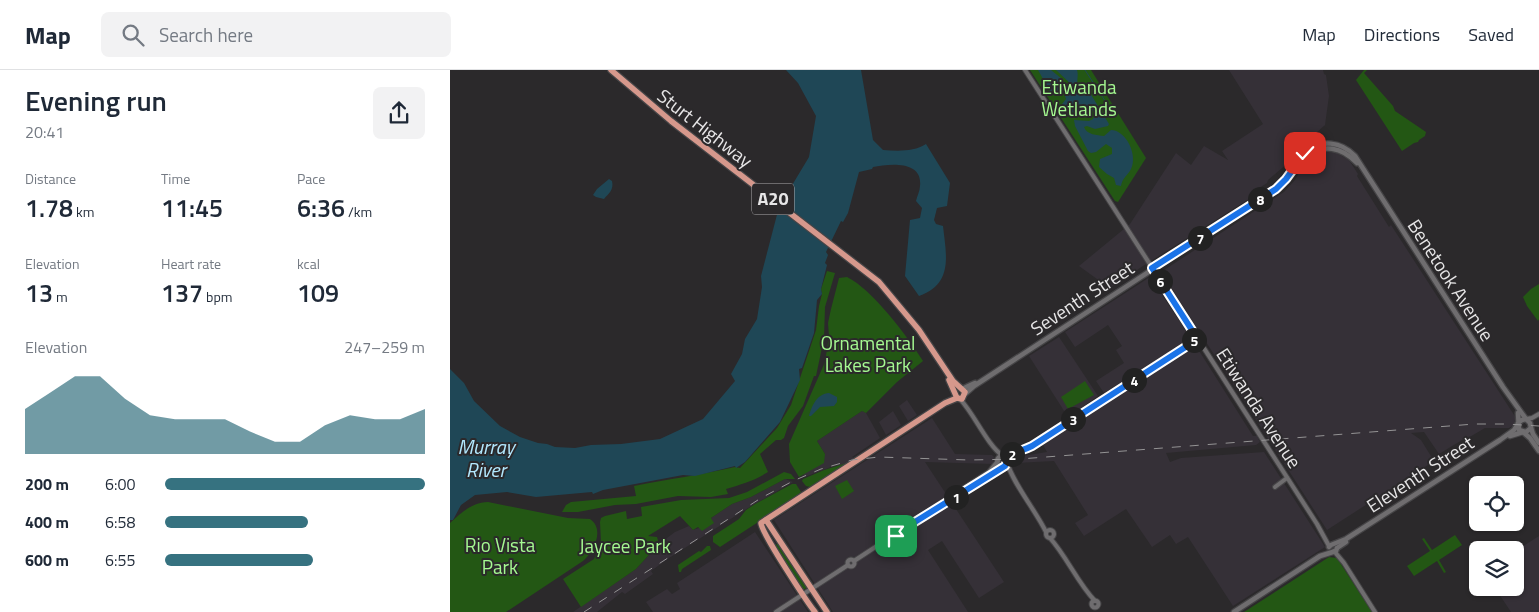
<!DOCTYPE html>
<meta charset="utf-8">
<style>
:root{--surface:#fff;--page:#f2f2f3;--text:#1f2937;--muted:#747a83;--line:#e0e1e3;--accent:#367280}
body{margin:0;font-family:"Titillium Web",sans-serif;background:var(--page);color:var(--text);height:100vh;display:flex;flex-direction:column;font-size:19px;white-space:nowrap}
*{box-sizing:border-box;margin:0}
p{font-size:16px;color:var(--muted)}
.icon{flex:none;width:28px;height:28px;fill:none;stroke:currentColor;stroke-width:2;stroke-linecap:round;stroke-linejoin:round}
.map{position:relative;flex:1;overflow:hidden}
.side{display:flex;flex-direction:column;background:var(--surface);width:450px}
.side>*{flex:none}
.fabs{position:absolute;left:1019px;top:406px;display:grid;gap:10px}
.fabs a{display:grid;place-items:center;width:55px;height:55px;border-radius:8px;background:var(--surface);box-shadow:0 1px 4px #0004;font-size:25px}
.pin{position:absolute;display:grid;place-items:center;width:42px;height:42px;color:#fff;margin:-21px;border-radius:10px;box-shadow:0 2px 8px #0006}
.km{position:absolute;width:25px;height:25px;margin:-12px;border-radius:50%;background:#222;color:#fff;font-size:14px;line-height:25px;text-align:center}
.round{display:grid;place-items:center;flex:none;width:52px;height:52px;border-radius:8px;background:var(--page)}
.head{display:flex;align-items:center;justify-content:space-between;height:85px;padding:0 25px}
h1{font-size:28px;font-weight:600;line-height:38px}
.metrics{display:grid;grid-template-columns:repeat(3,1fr);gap:8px;height:85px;padding:5px 25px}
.metrics div{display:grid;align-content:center}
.metrics b{font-size:25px;font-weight:600}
.metrics small{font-size:14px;font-weight:400}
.metrics p{font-size:14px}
.chart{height:140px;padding:10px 25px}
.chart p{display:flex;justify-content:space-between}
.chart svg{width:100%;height:90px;margin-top:5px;fill:var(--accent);opacity:.7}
ul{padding:0 25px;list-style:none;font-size:16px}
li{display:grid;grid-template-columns:80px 60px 1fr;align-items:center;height:38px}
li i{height:12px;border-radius:6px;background:var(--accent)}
header{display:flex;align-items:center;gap:30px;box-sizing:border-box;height:70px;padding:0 25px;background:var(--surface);border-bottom:1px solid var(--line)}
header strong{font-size:24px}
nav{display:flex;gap:28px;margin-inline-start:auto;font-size:18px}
.search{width:350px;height:45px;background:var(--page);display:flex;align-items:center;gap:12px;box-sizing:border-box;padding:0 18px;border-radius:8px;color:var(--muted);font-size:19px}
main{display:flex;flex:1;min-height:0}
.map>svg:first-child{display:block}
.built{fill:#353037}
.green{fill:#235714}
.water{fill:#1f4756}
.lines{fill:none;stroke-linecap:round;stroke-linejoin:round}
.stream{stroke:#1f4756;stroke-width:1}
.tertiary-casing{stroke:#464547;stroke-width:6}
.secondary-casing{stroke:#464547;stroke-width:7}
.trunk-casing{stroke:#464547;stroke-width:8}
.tertiary{stroke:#6f6d6f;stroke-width:4}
.secondary{stroke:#6f6d6f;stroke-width:4.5}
.trunk{stroke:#d6988c;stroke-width:5.5}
.rail{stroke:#949394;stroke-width:1;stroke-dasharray:9 9;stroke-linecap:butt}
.route-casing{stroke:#fff;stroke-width:10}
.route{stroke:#1a73e8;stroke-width:6}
.labels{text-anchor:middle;stroke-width:4;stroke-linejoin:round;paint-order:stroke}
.shield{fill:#2b292b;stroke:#afadaf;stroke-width:1}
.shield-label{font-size:18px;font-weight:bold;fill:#e7e6e7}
.park-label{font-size:19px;fill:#a5f991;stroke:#2b292b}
.street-label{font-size:19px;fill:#e7e6e7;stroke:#2b292b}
.water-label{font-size:20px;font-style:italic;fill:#b2e8fe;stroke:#2b292b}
</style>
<header>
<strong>Map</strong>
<div class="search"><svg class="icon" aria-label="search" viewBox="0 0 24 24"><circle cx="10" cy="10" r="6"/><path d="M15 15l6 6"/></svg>Search here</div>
<nav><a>Map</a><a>Directions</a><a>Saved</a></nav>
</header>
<main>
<section class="side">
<div class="head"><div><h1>Evening run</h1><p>20:41</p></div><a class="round"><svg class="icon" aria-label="share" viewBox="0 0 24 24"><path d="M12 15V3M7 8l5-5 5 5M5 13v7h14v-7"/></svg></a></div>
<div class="metrics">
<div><p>Distance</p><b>1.78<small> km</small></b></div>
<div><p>Time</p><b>11:45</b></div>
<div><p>Pace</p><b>6:36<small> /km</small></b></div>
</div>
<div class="metrics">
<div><p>Elevation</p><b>13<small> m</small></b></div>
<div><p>Heart rate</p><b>137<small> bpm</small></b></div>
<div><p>kcal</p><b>109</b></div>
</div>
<div class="chart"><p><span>Elevation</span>247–259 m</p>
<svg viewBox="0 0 160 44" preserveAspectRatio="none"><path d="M0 44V22L10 14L20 6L30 6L40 17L50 25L60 27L70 27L80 27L90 33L100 38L110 38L120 30L130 25L140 27L150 27L160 22V44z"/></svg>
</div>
<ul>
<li><b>200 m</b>6:00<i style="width:100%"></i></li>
<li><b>400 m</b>6:58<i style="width:55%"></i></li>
<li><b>600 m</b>6:55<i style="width:57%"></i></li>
</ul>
</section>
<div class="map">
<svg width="1089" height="542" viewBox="0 0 1089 542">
<rect width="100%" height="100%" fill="#2b292b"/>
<g class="built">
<polygon points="779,0 873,0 874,4 876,5 879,26 875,55 849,78 838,93 818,110 817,113 803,122 801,125 802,127 693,196 663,216 658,217 629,196 680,154 726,83 741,95 754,76 778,90 772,81 813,54"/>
<polygon points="869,82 885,82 899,90 908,104 907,106 939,157 941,155 1066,348 1063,356 1059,358 1035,358 1018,368 1012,370 989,384 974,362 961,363 971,370 984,391 877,460 711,202 834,122 845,110 854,94"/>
<polygon points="700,207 741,268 654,323 646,311 674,293 666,280 672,276 658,255 625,277 615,262"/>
<polygon points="609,267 648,326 618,347 579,286"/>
<polygon points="746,276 803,366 807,366 810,372 806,375 716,383 720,392 731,388 814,382 875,477 783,536 738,467 726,474 720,465 702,477 676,439 634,466 625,453 638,445 604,391 565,393 566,387 597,382 593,375"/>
<polygon points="457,330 467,345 458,351 449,336"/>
<polygon points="412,341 416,343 430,368 402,387 406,389 398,394 381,397 352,408 352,406 354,404 375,384 367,371"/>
<polygon points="443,341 451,355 436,365 429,352"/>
<polygon points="482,348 505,384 542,385 544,387 543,394 475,392 554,512 529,528 492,471 478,480 518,542 383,542 324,450"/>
<polygon points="335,409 343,412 298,438 219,488 201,501 203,504 175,524 172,522 147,542 123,542 186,499 209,474 225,462 239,456 243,460 263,453 261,448 282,434 301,427"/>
<polygon points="305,462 358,542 203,542 196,532 217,519 222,524 230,519 227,513"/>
<polygon points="1089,466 1089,542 1061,542 1045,518 1065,518 1065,481"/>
</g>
<g class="green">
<polygon points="580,0 641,0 696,88 668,132 665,131"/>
<polygon points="914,0 917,0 914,3 943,36 945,41 976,62 975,66 969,70 968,72 964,73 952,81 906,10"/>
<path d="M377 201 385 203 375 237 374 268 366 306H364L353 336 338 356 334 368 331 370H326L310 384 318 402C304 411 292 414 276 419L278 424 261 427 228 426 186 434 165 435 128 442H112L116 435 121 432 186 426 184 416C218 409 251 405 285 397L290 398 327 358 341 335 366 260 369 236 372 224 371 219Z"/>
<path d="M397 207C422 219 458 267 473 291L447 312 416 343 412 341 367 371 375 384 374 393 349 407 340 392 339 374 375 292 379 266 378 253 381 239 389 208Z"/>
<polygon points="1089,214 1089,249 1088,251 1077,236 1073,227 1081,219"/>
<polygon points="635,311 644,325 618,339 611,327"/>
<polygon points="397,393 360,417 356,416 352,411 353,409 374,400"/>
<polygon points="334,402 341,404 345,409 335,409 301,427 282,434 261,448 264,453 252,461 248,457 243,460 230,446 198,466 207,467 209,474 186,499 131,537 113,509 144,489 151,473 150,452 151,448 155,446 176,441 177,449 192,446 191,437 231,430 279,428 297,422"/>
<polygon points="397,410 404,421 392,429 385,416"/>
<polygon points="342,414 346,414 351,422 342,430 270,477 263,472 263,466 289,449 296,440 305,434"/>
<path d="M38 432 118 448 140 449C155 459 144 482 133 491L56 542H0V453C12 442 21 433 38 432Z"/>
<polygon points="1005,465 1012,475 989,490 996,502 994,503 987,491 964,506 957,496 980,481 972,469 974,468 982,480"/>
<polygon points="329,473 358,517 353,520 324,476"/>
<polygon points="257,476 260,476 261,480 232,499 231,502 229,502 228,495 249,481 251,482"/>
<polygon points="879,487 887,488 922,542 794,542"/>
</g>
<g class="water">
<path d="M336 0H411L423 70 433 80C447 81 464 82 476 74L500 113 497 136 487 138 484 150 486 154 493 156C496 184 504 214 469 226L455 206 460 150 470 148 472 138 466 131C467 126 470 121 470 116 473 90 439 94 423 97L422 99 409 102 398 143 393 152 391 151 376 182 378 185 375 193 377 195 371 219 372 224 367 230 364 263 352 298 349 299 350 310 330 352 295 392 286 398 285 396 245 406 233 405 153 420 143 424 142 422 86 427 57 422 25 425 11 435 3 450H0V299L14 313 24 331 50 356 70 367 88 373 97 374 105 377 125 378 141 375 171 374 210 369 253 349 285 311 281 304 292 284 295 269 307 249 312 217 311 206 329 137 359 87 366 46 348 13Z"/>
<path d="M588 0H601L612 9 615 20 622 25 625 21 622 15 606 0H627C629 6 626 11 628 17L637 18 659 54 658 56 645 59 637 56 634 57C637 65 647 65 654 66L661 60C676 60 688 85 681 99 678 105 672 108 671 116L666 115 664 108 657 104 649 97 650 89 662 84V78L656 74 646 82 641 83 638 81 625 56 624 50 639 51 643 49 645 43 642 40 626 43 614 40 612 34 616 29 614 23 609 21 605 25H602Z"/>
<path d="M159 109 162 111C164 120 159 123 154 129L146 127 143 125 147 119Z"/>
<path d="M379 323 387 327V332L384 336 370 337 361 346H359C362 335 367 324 379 323Z"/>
</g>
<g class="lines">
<polyline class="stream" points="635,0 661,40"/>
<g class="tertiary-casing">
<g id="tertiary">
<polyline points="575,0 867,454 879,476"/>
<path d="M510 329C525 345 537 375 553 386"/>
<polyline points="1076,349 1082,348 1089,344"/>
<polyline points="553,386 580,378 717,288 749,270"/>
<circle cx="552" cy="391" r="5"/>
<path d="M557 392C562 412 586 441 596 462"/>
<polyline points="825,417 837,408"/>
<polyline points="480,442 483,438 539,402 548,391"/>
<circle cx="600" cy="464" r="4"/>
<circle cx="440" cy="468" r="4"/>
<polyline points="444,467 460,455 500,431 552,397"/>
<path d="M600 468C617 487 627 512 645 531"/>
<polyline points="884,481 894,493 925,542"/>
<circle cx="401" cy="493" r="3.5"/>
<polyline points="404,491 433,472 437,468"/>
<circle cx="645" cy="534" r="3.5"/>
<polyline points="326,542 398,495"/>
</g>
</g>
<g class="secondary-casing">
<g id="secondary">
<path d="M854 87C873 73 892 77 907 93"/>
<polyline points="512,319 525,313"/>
<path d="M515 324 524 316 821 122C836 111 842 95 855 83 870 68 892 72 905 86L1053 317 1076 349"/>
<polyline points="1068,343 1069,360 1076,362 1081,358 1080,353 1076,349 1072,350 1068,353"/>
<polyline points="1081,358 1083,364 1089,373"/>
<polyline points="1073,362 1080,368 1089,381"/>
<polyline points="1060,366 1073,362"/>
<polyline points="879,477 881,475 896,469 1050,370 1064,360 1068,354"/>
<polyline points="887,478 896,472"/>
<polyline points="784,542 870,486 886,481 887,478"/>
</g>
</g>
<g class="trunk-casing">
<g id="trunk">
<path d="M161 0 221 51 429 212 469 260 503 311 515 322 512 329 507 328 495 333 311 453C311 462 357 532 365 542"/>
<polyline points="499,310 507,328"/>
<polyline points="316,450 377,542"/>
</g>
</g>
<use href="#tertiary" class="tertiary"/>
<use href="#secondary" class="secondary"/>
<use href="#trunk" class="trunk"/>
<polyline class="rail" points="134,542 311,428 343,411 371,399 402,390 429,387 519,390 570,389 1025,354 1056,354 1089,356"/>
</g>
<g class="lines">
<g class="route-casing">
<path id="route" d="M446 466 460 455 555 396C562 380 568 383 582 376L734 278 747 268 702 198 826 119 836 109 855 83"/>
</g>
<use href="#route" class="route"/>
</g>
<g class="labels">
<rect class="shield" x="302" y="113.5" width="42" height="31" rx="4"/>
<g class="shield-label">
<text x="323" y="135">A20</text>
</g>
<g class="park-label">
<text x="629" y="24">Etiwanda<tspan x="629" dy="22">Wetlands</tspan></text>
<text x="418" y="280">Ornamental<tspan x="418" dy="22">Lakes Park</tspan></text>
<text x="50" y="482">Rio Vista<tspan x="50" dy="22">Park</tspan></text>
<text x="175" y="483">Jaycee Park</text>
</g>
<g class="street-label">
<text transform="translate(255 58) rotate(38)" y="7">Sturt Highway</text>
<text transform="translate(1001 210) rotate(57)" y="7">Benetook Avenue</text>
<text transform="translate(632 228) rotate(-33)" y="7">Seventh Street</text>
<text transform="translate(809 338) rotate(57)" y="7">Etiwanda Avenue</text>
<text transform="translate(970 404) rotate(-33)" y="7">Eleventh Street</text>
</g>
<g class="water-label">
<text x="36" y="384">Murray<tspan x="36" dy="23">River</tspan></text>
</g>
</g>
</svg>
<div class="fabs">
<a><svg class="icon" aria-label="locate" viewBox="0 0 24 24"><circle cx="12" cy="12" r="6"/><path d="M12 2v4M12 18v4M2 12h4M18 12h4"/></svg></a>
<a><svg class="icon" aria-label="layers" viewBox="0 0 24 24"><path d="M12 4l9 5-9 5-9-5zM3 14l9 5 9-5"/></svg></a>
</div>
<div class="pin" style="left:446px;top:466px;background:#1e9e55"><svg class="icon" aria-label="arrive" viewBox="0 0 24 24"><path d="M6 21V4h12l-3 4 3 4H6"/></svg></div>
<div class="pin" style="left:855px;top:83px;background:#d93025"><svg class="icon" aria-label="check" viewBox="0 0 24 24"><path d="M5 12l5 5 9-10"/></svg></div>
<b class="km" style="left:506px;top:427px">1</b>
<b class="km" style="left:562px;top:384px">2</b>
<b class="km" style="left:623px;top:349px">3</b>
<b class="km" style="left:684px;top:310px">4</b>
<b class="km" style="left:744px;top:270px">5</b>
<b class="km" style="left:710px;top:211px">6</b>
<b class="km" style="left:750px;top:168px">7</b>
<b class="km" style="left:810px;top:129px">8</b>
</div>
</main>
